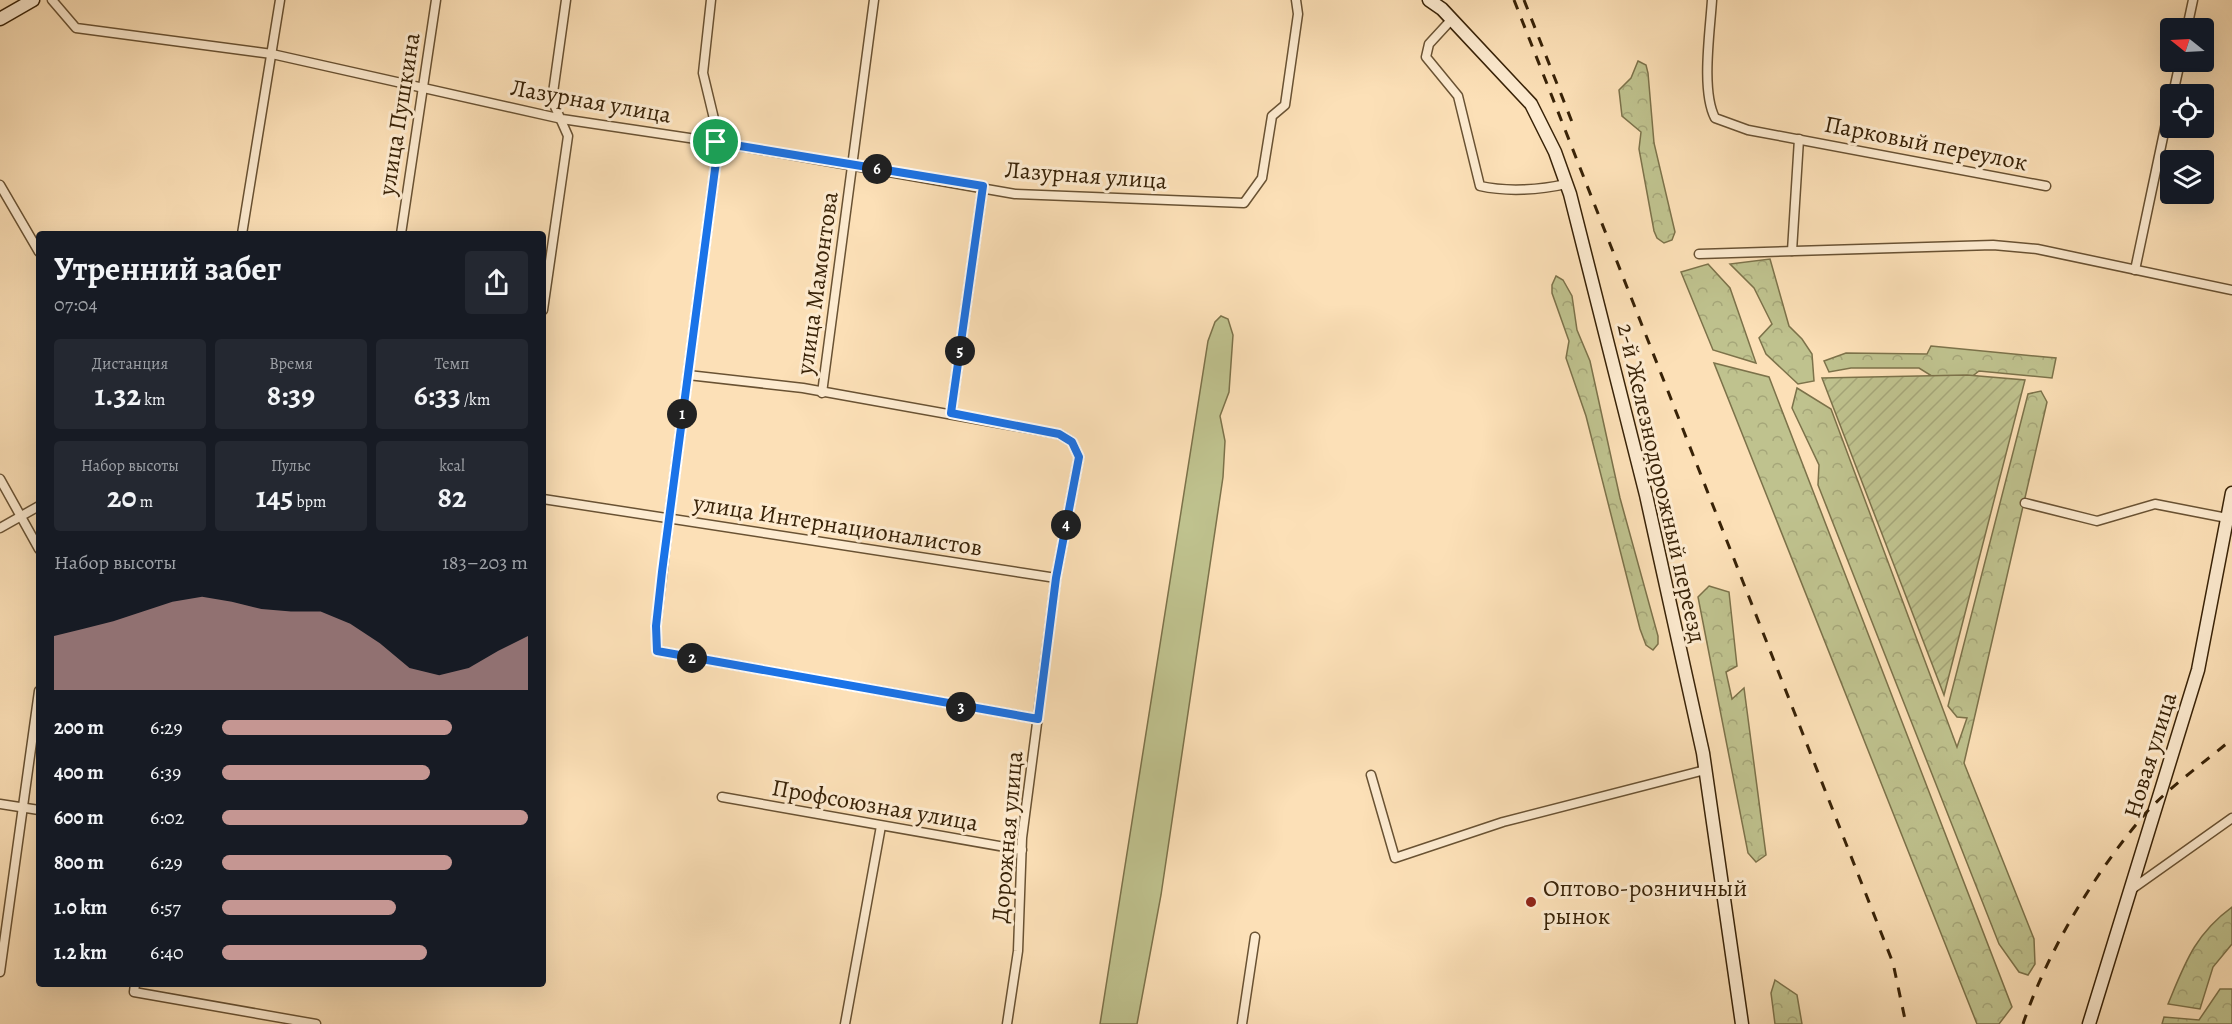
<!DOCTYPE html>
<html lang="ru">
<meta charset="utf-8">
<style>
:root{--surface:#171b24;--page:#242831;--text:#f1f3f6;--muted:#9ea1a6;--accent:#c59692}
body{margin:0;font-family:Alegreya,serif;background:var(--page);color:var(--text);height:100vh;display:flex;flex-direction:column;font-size:22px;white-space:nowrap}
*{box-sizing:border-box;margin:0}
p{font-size:20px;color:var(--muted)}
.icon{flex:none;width:33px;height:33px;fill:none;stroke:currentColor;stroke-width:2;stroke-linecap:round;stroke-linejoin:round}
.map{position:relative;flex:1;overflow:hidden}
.details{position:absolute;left:36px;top:231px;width:510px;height:756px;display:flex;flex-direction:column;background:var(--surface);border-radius:6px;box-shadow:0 6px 24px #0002}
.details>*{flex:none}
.needle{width:39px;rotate:288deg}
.buttons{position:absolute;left:2160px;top:18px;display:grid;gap:12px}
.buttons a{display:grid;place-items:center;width:54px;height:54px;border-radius:6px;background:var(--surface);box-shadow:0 6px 24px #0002;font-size:30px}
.pin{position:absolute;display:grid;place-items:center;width:51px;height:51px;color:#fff;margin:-26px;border:3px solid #fff;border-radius:50%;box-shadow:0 2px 6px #0007}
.km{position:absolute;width:30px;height:30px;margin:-15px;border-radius:50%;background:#222;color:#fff;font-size:16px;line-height:30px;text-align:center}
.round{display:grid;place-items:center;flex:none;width:63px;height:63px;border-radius:6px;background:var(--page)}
.head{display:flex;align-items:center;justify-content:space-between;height:102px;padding:0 18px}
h1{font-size:33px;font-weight:600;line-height:45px}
.figures{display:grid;grid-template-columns:repeat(3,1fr);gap:9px;height:102px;padding:6px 18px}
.figures div{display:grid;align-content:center;border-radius:6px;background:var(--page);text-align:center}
.figures b{font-size:30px;font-weight:600}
.figures small{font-size:16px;font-weight:400}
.figures p{font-size:16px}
.chart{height:168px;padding:12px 18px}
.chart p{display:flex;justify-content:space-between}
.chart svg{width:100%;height:108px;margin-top:6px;fill:var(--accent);opacity:.7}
ul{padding:0 18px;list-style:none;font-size:20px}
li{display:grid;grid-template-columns:96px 72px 1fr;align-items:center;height:45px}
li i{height:15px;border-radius:8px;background:var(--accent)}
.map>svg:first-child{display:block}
.grass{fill:#bfc28e;stroke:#7c724a;stroke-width:1.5}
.forest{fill:url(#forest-crowns);stroke:#7c724a;stroke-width:1.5}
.garden{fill:url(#garden-furrows);stroke:#7c724a;stroke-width:1.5}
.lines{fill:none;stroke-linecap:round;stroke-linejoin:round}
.street-casing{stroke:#695233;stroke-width:11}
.secondary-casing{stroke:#382207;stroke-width:15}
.street{stroke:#fdebd0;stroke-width:8}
.secondary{stroke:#fdebd0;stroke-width:12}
.rail{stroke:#382207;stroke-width:3;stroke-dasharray:10 10;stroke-linecap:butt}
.route-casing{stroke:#fff;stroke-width:12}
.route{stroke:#1a73e8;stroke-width:8}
.poi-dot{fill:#8f2418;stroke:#fdebd0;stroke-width:2}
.labels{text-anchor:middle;stroke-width:6;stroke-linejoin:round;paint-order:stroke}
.street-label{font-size:24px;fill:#382207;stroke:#fdebd0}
.poi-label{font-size:24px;fill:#382207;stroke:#fdebd0;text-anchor:start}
</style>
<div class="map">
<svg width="2232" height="1024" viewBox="0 0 2232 1024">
<defs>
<pattern id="forest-crowns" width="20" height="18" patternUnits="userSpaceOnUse" patternTransform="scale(1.5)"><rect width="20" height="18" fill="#bfc28e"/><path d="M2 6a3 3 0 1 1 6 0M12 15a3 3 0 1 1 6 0" fill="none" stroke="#a5a679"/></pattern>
<pattern id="garden-furrows" width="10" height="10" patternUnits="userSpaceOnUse" patternTransform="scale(1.5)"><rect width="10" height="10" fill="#bfc28e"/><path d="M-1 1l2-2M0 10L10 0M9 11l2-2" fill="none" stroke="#a5a679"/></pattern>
</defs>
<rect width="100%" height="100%" fill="#fce0b7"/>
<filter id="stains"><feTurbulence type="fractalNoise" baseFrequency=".00333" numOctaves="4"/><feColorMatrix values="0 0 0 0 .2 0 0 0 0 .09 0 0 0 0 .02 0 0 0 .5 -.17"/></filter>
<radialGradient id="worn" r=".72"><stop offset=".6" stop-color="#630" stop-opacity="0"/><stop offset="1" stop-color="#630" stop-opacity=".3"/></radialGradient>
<polygon class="grass" points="1221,316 1228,319 1233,335 1229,392 1220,416 1225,441 1223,477 1161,895 1137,1024 1100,1024 1208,341 1215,322"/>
<g class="forest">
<polygon points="1638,61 1646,65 1648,73 1654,143 1675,232 1672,240 1664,243 1657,238 1654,231 1639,149 1641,132 1622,116 1619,90 1631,78"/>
<polygon points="1770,259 1789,326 1802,339 1812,354 1814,381 1798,384 1766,354 1759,338 1772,324 1754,288 1730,264"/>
<polygon points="1708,264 1730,288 1756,363 1713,350 1681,272"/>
<polygon points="1556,276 1563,280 1572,296 1577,330 1590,361 1620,498 1658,636 1658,644 1653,650 1646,645 1640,629 1586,416 1566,358 1569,341 1552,293 1552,285"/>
<polygon points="1931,346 2056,358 2052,378 1979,371 1965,382 1943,383 1919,368 1851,368 1829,372 1824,361 1846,353 1927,354"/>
<polygon points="1714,363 1769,377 2012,1007 1999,1024 1977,1024"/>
<polygon points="1797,388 1831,409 1957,747 1967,718 1957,717 1948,706 2028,394 2041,391 2047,402 1964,763 2034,939 2035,964 2028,975 2019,972 1999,944 1818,485 1819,465 1792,408"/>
<polygon points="1709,586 1729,592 1737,666 1726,672 1732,699 1744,688 1766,855 1756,862 1748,853 1698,597"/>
<path d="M2232 907V944L2213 967 2200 1009 2168 1004C2185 963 2195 934 2232 907Z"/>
<polygon points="1775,980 1797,995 1802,1024 1775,1024 1771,993"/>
<polygon points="2220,989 2232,989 2232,1024 2162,1024 2164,1017 2199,1020"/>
</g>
<polygon class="garden" points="1967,375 2025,380 1944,695 1822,378"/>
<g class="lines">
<g class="street-casing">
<g id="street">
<polyline points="52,0 76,28 272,54 562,119 716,142 1015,194 1244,203 1262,178 1272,116 1285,105 1298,14 1296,0"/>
<polyline points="711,0 703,73 715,123 717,154 669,518 656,626 657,651 1038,719"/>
<path d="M1712 0C1710 32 1701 91 1715 118L1748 130 2046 186"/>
<path d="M1452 19 1429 44 1426 57 1458 96 1480 186C1507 192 1540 190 1566 184"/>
<polyline points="2187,28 2193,0"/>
<polyline points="2173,94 2180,62"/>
<polyline points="0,185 39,252"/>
<polyline points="242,234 280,0"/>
<polyline points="401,234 436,0"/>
<polyline points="1792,251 1799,139"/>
<polyline points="1699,254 1993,245 2037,249 2232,290"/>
<polyline points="2135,270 2170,104"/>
<polyline points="543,310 568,136 552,100 566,0"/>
<polyline points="688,375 803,388 1059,434 1072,442 1079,457 1056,578 1022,838 1018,951 1007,1024"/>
<polyline points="822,393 874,0"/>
<polyline points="951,413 983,186"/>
<polyline points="0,479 39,549"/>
<polyline points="543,499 1056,578"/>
<polyline points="2025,503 2097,521 2155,504 2227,518"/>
<polyline points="0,528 39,506"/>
<polyline points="1371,775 1395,858 1503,822 1705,770"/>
<polyline points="722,797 1022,850"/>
<polyline points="0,804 39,810"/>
<polyline points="2132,889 2232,818"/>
<polyline points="0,972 39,691"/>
<polyline points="135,984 134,992 316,1024"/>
<polyline points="845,1024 881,826"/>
<polyline points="1242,1024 1255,937"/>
</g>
</g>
<g class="secondary-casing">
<g id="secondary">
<polyline points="1429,0 1442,9 1531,104 1555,152 1570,194 1646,495 1703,753 1742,1024"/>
<polyline points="0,19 33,0"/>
<polyline points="2089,1024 2198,670 2232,493"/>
</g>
</g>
<use href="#street" class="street"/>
<use href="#secondary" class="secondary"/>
<g class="rail">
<polyline points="1514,0 1893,963 1906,1024"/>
<polyline points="1524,0 1574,127"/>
<path d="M2023 1024C2047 952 2095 872 2145 814 2168 788 2205 762 2232 739"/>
</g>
</g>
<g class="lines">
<g class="route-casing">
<polygon id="route" points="716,142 983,186 951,413 1059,434 1072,442 1079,457 1056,578 1038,719 657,651 656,626 662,572 717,154"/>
</g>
<use href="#route" class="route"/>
</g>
<circle class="poi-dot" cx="1531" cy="902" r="6"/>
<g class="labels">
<g class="street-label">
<text transform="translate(591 101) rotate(10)" y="8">Лазурная улица</text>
<text transform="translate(399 114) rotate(-81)" y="8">улица Пушкина</text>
<text transform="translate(1926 143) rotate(11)" y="8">Парковый переулок</text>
<text transform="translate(1086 175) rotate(4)" y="8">Лазурная улица</text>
<text transform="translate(817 283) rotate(-82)" y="8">улица Мамонтова</text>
<text transform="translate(1662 483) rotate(77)" y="8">2-й Железнодорожный переезд</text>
<text transform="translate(838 525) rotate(9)" y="8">улица Интернационалистов</text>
<text transform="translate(2150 755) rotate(-73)" y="8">Новая улица</text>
<text transform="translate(875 805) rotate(10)" y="8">Профсоюзная улица</text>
<text transform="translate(1007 837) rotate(-85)" y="8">Дорожная улица</text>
</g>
<g class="poi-label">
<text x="1543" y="896">Оптово-розничный<tspan x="1543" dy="28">рынок</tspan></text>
</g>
</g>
<rect width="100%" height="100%" filter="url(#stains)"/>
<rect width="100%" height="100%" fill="url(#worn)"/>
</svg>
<div class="buttons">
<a><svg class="needle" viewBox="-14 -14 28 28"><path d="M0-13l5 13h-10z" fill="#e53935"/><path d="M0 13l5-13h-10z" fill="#9ea1a6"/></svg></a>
<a><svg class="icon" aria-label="locate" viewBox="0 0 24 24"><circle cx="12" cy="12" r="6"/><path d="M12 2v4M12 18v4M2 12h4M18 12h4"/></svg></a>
<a><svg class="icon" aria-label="layers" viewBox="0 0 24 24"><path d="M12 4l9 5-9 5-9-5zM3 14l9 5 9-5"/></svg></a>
</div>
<div class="pin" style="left:716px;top:142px;background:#1e9e55"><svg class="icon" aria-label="arrive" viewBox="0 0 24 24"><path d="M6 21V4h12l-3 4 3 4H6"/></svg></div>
<b class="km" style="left:682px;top:414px">1</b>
<b class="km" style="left:692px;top:658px">2</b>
<b class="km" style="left:961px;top:707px">3</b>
<b class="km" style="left:1066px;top:525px">4</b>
<b class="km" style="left:960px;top:351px">5</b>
<b class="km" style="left:877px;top:169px">6</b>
<section class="details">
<div class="head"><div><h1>Утренний забег</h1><p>07:04</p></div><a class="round"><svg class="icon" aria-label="share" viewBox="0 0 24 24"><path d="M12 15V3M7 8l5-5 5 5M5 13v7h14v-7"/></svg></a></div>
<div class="figures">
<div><p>Дистанция</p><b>1.32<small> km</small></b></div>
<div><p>Время</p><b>8:39</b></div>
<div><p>Темп</p><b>6:33<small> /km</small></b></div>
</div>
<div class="figures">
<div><p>Набор высоты</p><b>20<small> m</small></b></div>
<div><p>Пульс</p><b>145<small> bpm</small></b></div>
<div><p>kcal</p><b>82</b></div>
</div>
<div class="chart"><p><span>Набор высоты</span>183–203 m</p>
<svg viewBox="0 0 160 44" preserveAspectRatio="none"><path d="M0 44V22L10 19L20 16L30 12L40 8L50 6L60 8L70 11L80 12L90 12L100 17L110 25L120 35L130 38L140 35L150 28L160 22V44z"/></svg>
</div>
<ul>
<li><b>200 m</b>6:29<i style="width:75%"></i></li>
<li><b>400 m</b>6:39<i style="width:68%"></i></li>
<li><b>600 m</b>6:02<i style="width:100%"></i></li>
<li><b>800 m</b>6:29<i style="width:75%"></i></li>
<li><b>1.0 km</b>6:57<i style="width:57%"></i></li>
<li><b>1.2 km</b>6:40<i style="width:67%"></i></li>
</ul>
</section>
</div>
